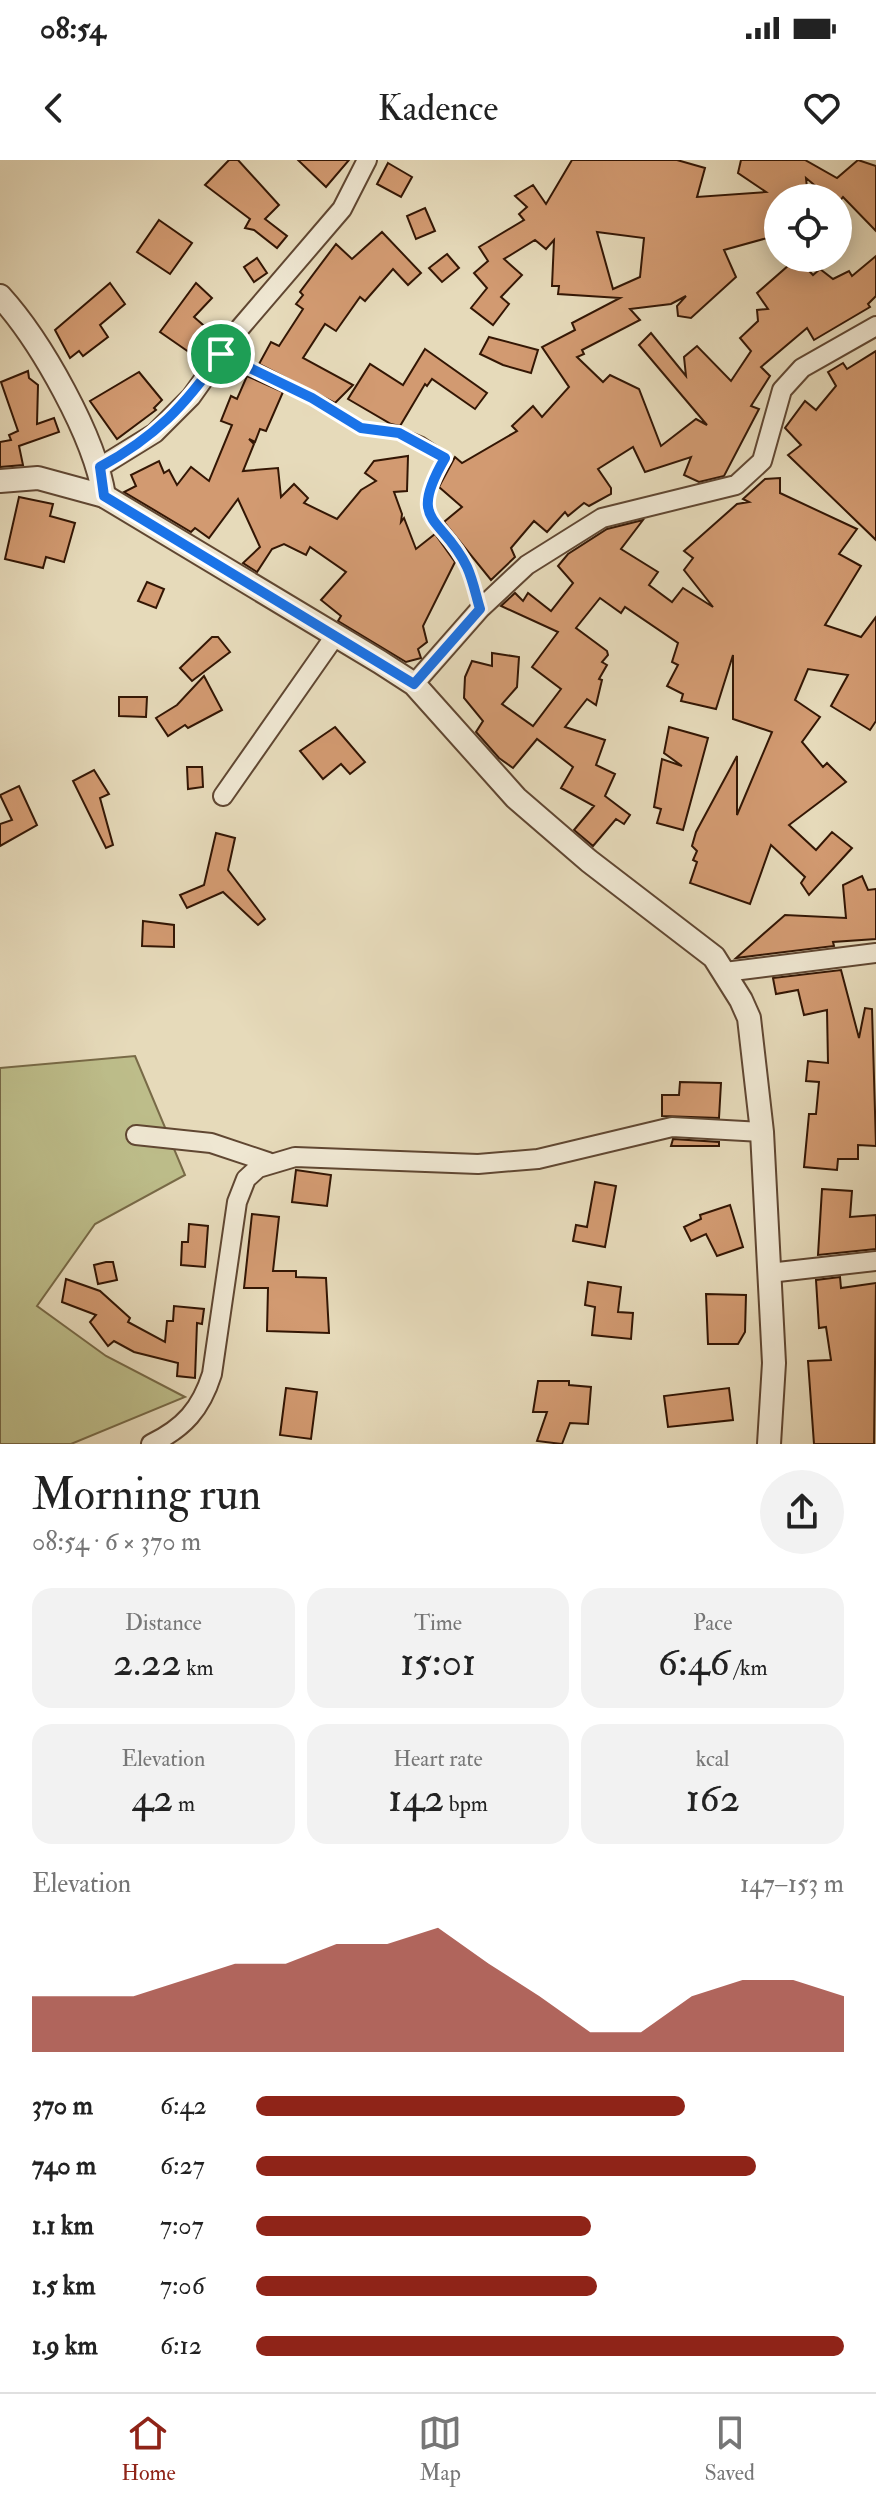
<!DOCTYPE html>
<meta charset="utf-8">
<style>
:root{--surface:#fff;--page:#f2f2f2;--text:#222;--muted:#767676;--line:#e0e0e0;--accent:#8f2418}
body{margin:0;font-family:"IM FELL Double Pica",serif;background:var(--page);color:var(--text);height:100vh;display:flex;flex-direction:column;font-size:30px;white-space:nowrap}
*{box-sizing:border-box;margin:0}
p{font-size:26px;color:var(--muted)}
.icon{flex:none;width:44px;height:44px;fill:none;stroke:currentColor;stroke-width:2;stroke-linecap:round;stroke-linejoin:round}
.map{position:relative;height:1284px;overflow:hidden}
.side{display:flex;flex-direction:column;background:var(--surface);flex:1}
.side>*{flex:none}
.fabs{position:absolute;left:764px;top:24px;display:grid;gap:16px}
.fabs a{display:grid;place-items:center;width:88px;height:88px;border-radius:50%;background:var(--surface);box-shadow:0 4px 20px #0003;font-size:40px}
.pin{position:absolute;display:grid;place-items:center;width:68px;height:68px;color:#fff;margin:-34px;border:4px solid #fff;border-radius:50%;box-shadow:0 2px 8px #0007}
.round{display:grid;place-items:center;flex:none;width:84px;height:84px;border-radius:42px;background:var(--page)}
.overview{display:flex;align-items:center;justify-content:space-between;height:136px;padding:0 32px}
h1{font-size:44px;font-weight:600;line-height:60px}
.figures{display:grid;grid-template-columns:repeat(3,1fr);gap:12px;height:136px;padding:8px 32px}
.figures div{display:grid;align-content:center;border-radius:20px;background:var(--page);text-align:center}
.figures b{font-size:40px;font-weight:600}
.figures small{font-size:22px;font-weight:400}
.figures p{font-size:22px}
.chart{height:224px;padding:16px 32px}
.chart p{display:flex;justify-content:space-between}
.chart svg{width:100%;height:144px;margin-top:8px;fill:var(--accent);opacity:.7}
ul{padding:0 32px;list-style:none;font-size:26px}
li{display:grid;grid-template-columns:128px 96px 1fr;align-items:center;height:60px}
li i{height:20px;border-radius:10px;background:var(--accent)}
.status{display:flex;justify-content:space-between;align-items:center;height:56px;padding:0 40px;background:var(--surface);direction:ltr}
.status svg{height:22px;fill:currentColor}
header{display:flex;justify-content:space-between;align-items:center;height:104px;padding:0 32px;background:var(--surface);font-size:36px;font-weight:600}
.tabs{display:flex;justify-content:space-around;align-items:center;height:112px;border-top:2px solid var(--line);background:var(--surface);font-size:22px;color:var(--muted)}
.tabs a{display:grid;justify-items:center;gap:4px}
.tabs .on{color:var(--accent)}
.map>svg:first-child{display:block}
.green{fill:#bdbd8a;stroke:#786a47;stroke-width:2}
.building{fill:#d29a71;stroke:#331604;stroke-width:2;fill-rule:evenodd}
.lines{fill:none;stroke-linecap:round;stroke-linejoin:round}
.service-casing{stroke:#604732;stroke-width:13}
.minor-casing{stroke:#604732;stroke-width:22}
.tertiary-casing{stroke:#604732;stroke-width:26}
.service{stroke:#efe7d2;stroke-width:9}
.minor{stroke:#efe7d2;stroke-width:18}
.tertiary{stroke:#efe7d2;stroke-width:22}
.route-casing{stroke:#fff;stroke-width:16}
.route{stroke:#1a73e8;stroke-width:10}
</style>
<div class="status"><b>08:54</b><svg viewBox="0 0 49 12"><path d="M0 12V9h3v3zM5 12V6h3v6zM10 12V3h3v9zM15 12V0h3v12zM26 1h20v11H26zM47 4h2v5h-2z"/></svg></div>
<header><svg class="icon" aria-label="back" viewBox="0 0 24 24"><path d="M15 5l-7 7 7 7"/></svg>Kadence<svg class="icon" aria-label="heart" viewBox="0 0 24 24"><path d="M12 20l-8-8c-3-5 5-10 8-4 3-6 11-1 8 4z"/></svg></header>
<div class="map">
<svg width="876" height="1284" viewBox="0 0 876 1284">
<rect width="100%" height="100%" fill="#e6daba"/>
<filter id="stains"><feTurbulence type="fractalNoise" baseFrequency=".0025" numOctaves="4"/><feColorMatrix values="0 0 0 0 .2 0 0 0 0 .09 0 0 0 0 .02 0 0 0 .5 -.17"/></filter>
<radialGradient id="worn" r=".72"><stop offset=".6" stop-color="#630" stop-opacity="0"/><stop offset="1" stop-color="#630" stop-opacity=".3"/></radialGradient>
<polygon class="green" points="135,896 185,1015 95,1064 37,1146 106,1196 185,1237 71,1284 0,1284 0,908"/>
<g class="building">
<polygon points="229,0 238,0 279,45 265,59 287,76 277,88 254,70 245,68 250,59 205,25"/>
<polygon points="298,0 349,0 326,27"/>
<path d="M572 0H677L705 8 697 37 766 32 738 13 741 0H805L837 18 858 0 876 6V71L843 37 839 42 838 38H830L806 18 808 38H778V75L724 90 736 117 691 158 678 156 677 146 686 136 671 144 630 149 640 160 582 190 584 194 577 197 603 222 610 215 639 229 661 286 696 259 707 265 639 185 651 173 686 216 684 197 697 186 731 221 751 191 740 178 758 161 757 150 768 149 757 133 797 98 813 115 820 109 833 119 849 111 852 116 876 96V136L868 144 870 147 814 180 807 168 761 207 770 216 751 246 759 249 724 316 699 322 684 315 691 297 645 312 633 287 598 309 611 328V334L589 346 584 343 568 356 565 352 547 372 534 361 511 388 515 397 491 420 444 362 462 347 439 327 441 323 455 297 462 303 517 271 512 266 533 246 542 257 569 227 542 187 575 170 572 163 620 138 558 134 559 126H552L554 80 546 89 535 80 504 99 522 115 501 137 509 144 493 165 471 148 487 128 474 113 488 101 479 87 524 60 519 54 527 47 515 36 533 25 546 44ZM597 72 644 78 640 117 613 129Z"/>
<polygon points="388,3 412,17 401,37 377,24"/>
<polygon points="425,48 435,71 416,79 407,56"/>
<polygon points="159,60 192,83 170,114 137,92"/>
<polygon points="382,72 421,113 408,125 393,109 365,141 360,137 336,171 325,164 303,198 353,225 335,243 259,204 271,182 279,186 303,149 296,144 303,135 300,132 336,84 352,99"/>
<polygon points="447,94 459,108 442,122 429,108"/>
<polygon points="257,98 267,113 254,122 244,107"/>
<polygon points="110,123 125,144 100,165 108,177 83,196 79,191 70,198 55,170"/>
<polygon points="196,123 212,138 194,157 210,171 203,182 206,184 196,197 160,172"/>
<polygon points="489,177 538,190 531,213 503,205 480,194"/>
<polygon points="425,189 487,233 475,249 432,219 427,226 425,224 400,266 391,264 348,239 370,204 403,225"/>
<polygon points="876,191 876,380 788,295 801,285 785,268 805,241 816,250 836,226 828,212 843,203 847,209"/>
<polygon points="28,211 29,218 38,225 37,264 54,258 59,272 19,286 23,305 0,307 0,282 11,280 9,275 18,271 1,222"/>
<polygon points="139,212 162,240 154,248 156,250 117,279 90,241"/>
<polygon points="247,216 283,232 266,271 260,269 255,282 249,279 254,284 243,311 278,308 281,337 294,324 308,338 304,343 337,359 361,330 376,321 365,313 374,301 408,296 407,331 394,332 402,354 401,362 404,358 416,389 435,374 455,402 423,466 427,482 418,489 421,498 406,502 338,461 341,456 321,440 346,412 310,387 306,395 284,384 272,389 257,412 243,403 260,387 238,339 209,378 195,368 191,372 124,332 136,326 131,315 159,301 164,313 169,310 177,325 191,307 209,321 232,265 221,261 231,236 237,239"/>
<polygon points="780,318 780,333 857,369 839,394 861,406 825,465 861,477 876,457 876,561 870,570 831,546 848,515 808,509 795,540 820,557 802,582 823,607 827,603 846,622 789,665 816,690 832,672 852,688 809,735 801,723 805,717 771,685 750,744 690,723 697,702 693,700 697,691 692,686 696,672 737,596 737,655 772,572 733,559 733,495 716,549 681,541 683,534 667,526 678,505 672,502 678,483 625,447 621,453 600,438 576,468 607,491 608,495 602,502 607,505 599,519 602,520 596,545 587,539 565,567 605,580 596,605 615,614 605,636 630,655 624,664 616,659 593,686 574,670 594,646 561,628 573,607 537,579 513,608 499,598 476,572 483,561 464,538 465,517 472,501 492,506 492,493 519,497 517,527 502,544 533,566 561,529 532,507 558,472 501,446 515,433 523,441 528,433 551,451 573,423 558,406 568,394 607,369 643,360 621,389 658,412 649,425 672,442 683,428 713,447 684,410 693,398 684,391 737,344 749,342 743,339 765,319"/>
<polygon points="19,337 53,344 50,356 75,363 64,402 46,397 43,408 5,399"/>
<polygon points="147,422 164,429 156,448 138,441"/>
<polygon points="212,477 218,477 230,492 192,521 180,508"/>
<polygon points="204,516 222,550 188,568 185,565 168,576 156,558 177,545"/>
<polygon points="119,537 147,537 146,557 119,556"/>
<polygon points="335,567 365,602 350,614 341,604 323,619 300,591"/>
<polygon points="669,567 708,578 683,670 657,663 661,649 654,647 662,599 682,606 664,593"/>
<polygon points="187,607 202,607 203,627 188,629"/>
<polygon points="94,610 109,634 100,638 113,685 106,688 73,621"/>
<polygon points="19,626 37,665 0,686 0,664 12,660 0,635"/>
<polygon points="216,673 235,678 228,710 265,759 258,765 223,732 187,748 180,735 204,725"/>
<polygon points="862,716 868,730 876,729 876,779 833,782 834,786 736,798 785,755 846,758 843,725"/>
<polygon points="143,761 174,765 174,787 142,786"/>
<polygon points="841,810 859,878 865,848 872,849 876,986 858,985 858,999 838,999 837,1010 804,1007 809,954 816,954 819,922 806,921 808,901 828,903 827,850 804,855 798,830 776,834 773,818"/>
<polygon points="680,922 721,923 719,958 662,956 662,935 679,935"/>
<polygon points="673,979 719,982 719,986 671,986"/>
<polygon points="296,1010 331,1015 327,1046 292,1042"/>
<polygon points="595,1022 616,1026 605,1087 573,1081 576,1065 587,1067"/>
<polygon points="822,1029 852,1031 850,1057 876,1055 876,1089 818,1095"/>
<polygon points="730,1045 743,1087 717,1096 706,1074 691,1081 684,1067 701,1059 700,1055"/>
<polygon points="252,1054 279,1057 273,1111 296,1111 296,1117 326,1118 329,1173 267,1171 268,1128 244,1128"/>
<polygon points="189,1064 208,1066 205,1107 181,1105 182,1082 188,1082"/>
<polygon points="106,1102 113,1102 117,1120 98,1124 94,1105"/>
<polygon points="840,1117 841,1128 876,1123 874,1284 814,1284 808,1201 831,1200 826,1167 819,1168 816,1120"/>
<polygon points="66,1119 100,1131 130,1158 128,1162 165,1182 167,1161 173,1161 174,1146 204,1149 202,1164 197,1163 195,1218 177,1216 178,1203 134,1192 114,1181 108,1186 90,1162 96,1155 62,1142"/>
<polygon points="588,1122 621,1127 618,1152 633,1153 631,1179 592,1175 595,1147 585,1145"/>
<polygon points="706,1134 746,1135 745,1172 738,1184 708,1184"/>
<polygon points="538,1221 569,1221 569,1225 591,1227 588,1264 570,1263 562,1284 537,1281 547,1252 533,1252"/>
<polygon points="286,1228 317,1232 311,1279 280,1275"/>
<polygon points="729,1228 733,1260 668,1267 664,1236"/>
</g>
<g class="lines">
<g class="service-casing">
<path id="service" d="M221 194 312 238 361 268 399 273 421 282 445 298C406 365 442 355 467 407 473 420 476 436 480 449"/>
</g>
<g class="minor-casing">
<g id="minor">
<polyline points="100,307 155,273 191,237 240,168 342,49 367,0"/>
<polyline points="414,524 480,449 527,405 602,358 736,325 762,301 782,230 802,208 876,166"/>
<polyline points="223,636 335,476"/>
<polyline points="725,812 876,793"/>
<polyline points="136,975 211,983 268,1002"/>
<polyline points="769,1113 876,1101"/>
<path d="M151 1284C184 1268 201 1249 212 1214L237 1042 246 1019 258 1008 295 997 478 1004 538 999 672 967 762 972"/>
</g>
</g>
<g class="tertiary-casing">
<g id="tertiary">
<path d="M0 136C41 181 95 277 104 336"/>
<polyline points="0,321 38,318 104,336 380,502 414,524 516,638 589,701 714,797 741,840 749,858 762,972 774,1203 769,1284"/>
</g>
</g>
<use href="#service" class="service"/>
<use href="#minor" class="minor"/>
<use href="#tertiary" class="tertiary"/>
</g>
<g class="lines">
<g class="route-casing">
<path id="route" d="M221 194 312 238 361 268 399 273 445 298C406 365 442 355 467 407 473 420 476 436 480 449L414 524 104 336 100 307C155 277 185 246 221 194Z"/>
</g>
<use href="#route" class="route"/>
</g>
<rect width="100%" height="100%" filter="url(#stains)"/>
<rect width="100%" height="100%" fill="url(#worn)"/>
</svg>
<div class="fabs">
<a><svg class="icon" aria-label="locate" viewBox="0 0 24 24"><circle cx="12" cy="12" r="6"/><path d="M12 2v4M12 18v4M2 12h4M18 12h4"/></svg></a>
</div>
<div class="pin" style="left:221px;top:194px;background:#1e9e55"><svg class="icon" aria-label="arrive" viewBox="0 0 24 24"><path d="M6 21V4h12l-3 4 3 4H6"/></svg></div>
</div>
<section class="side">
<div class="overview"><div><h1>Morning run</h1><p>08:54 · 6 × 370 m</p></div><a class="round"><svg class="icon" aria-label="share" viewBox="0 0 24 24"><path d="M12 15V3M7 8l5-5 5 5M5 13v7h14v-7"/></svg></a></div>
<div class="figures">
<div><p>Distance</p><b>2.22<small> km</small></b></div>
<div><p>Time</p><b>15:01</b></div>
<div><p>Pace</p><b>6:46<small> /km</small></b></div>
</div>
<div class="figures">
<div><p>Elevation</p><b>42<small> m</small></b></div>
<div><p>Heart rate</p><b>142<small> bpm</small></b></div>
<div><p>kcal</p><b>162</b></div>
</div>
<div class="chart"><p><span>Elevation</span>147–153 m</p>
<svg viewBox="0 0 160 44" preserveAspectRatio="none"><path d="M0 44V27L10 27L20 27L30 22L40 17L50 17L60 11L70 11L80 6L90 17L100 27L110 38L120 38L130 27L140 22L150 22L160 27V44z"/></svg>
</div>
<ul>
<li><b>370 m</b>6:42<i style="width:73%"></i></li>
<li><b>740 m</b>6:27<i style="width:85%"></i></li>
<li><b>1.1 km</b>7:07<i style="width:57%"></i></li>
<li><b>1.5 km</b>7:06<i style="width:58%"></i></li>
<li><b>1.9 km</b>6:12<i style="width:100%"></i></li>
</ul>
</section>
<nav class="tabs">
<a class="on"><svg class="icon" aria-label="home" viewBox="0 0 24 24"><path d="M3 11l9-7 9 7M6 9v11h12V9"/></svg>Home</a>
<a><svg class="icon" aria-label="map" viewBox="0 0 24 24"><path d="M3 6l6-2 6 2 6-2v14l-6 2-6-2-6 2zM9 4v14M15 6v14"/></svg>Map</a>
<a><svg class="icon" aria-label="saved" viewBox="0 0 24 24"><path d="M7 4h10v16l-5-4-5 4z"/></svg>Saved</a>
</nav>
